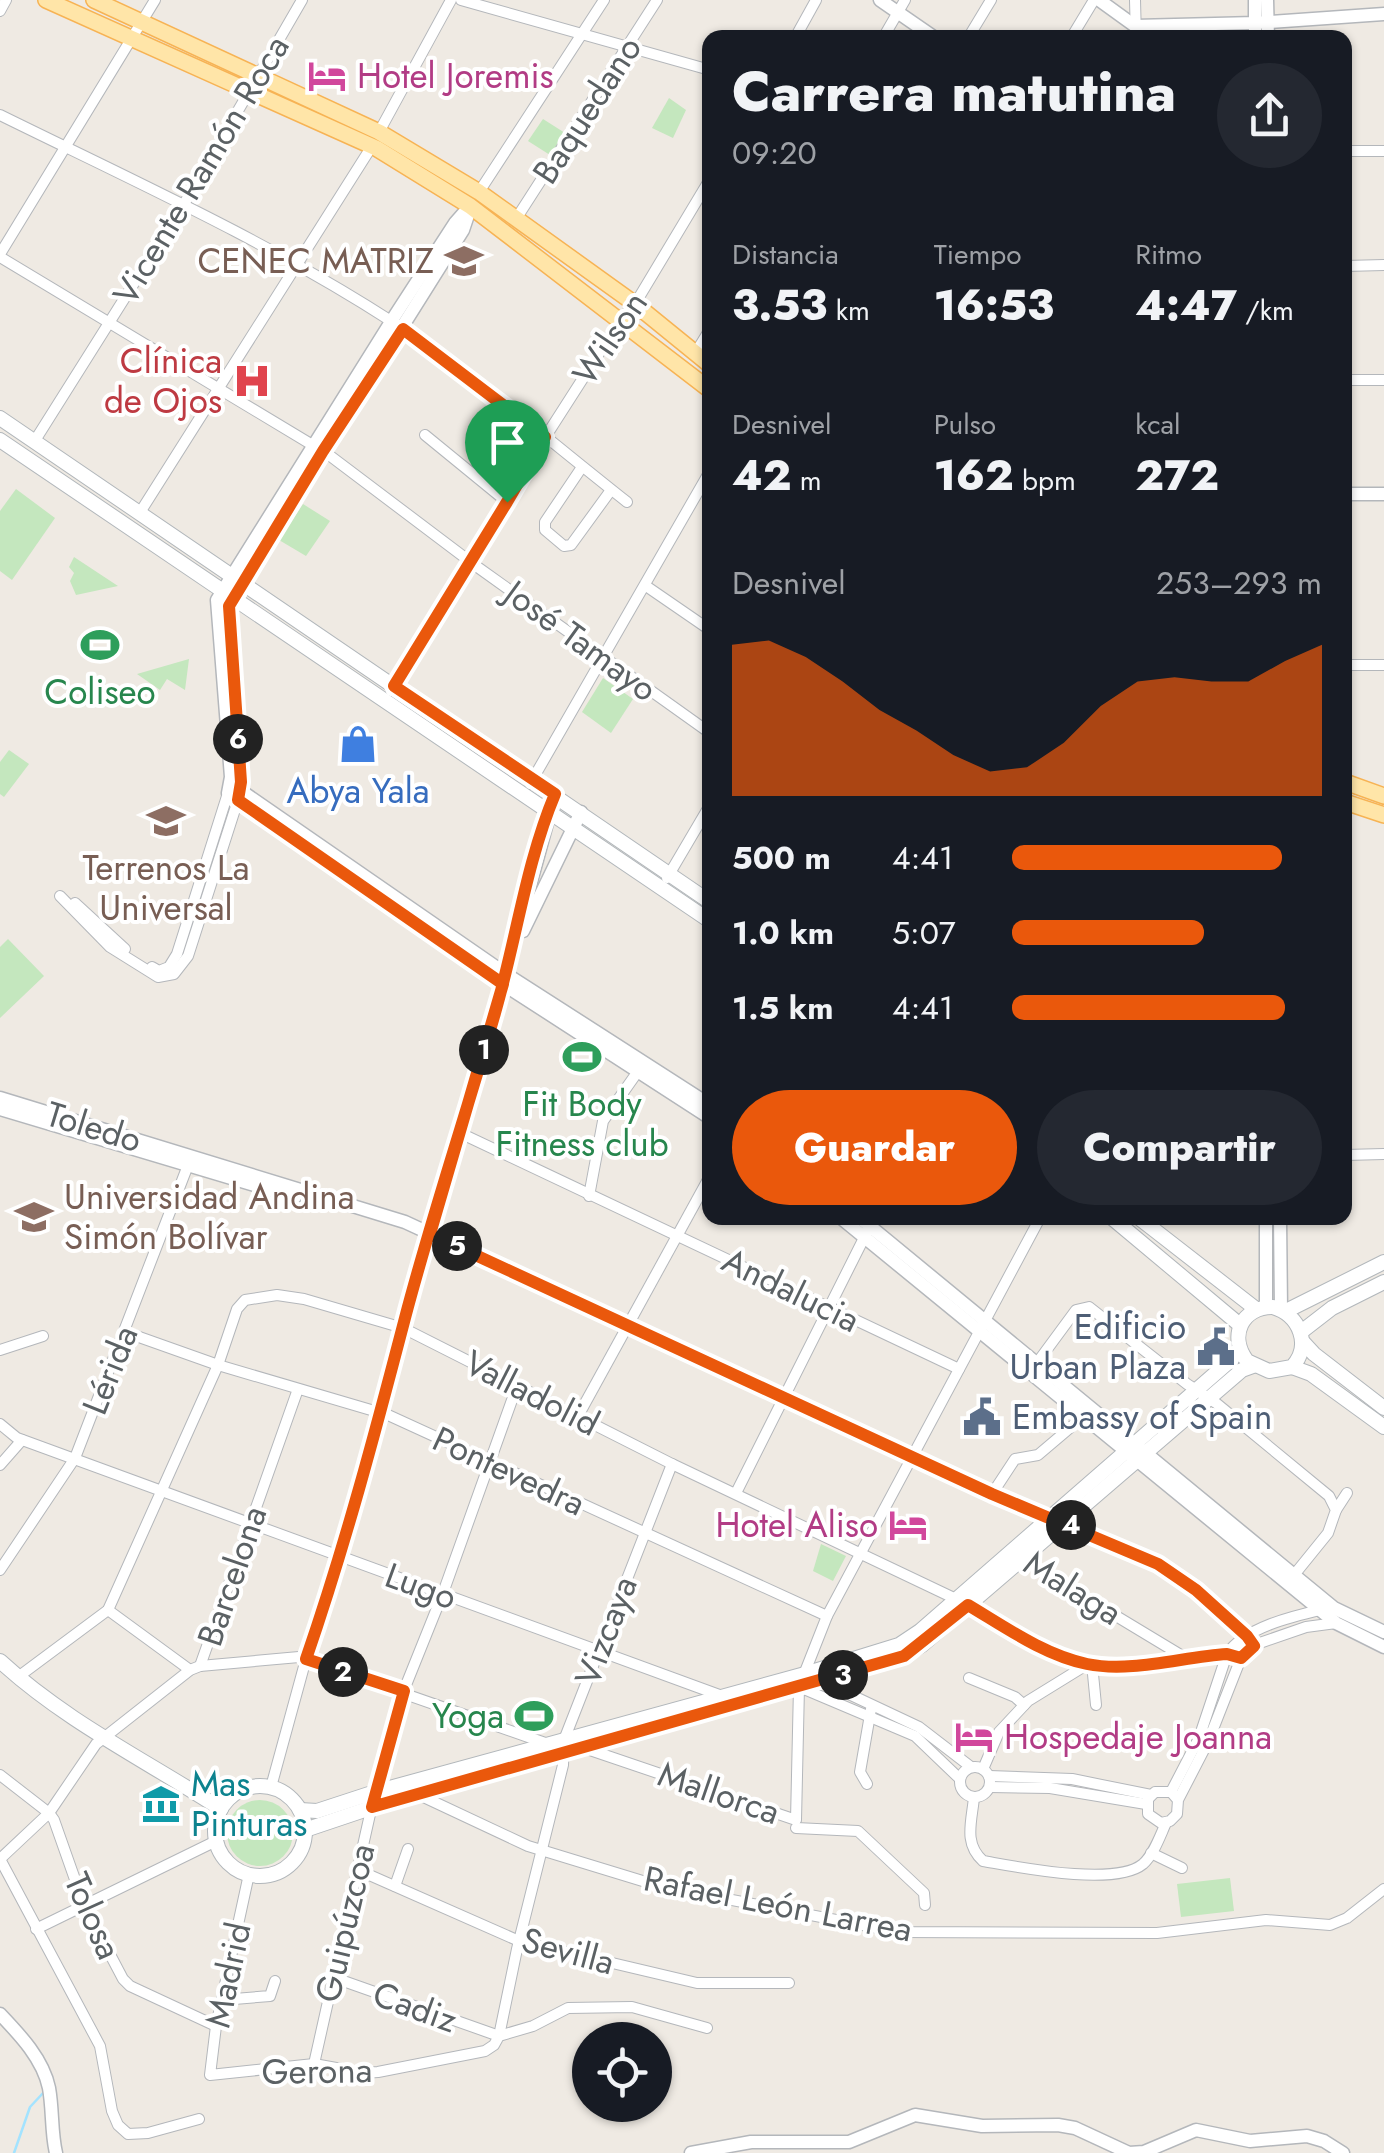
<!DOCTYPE html>
<html lang="es">
<meta charset="utf-8">
<style>
:root{--surface:#171b24;--page:#242831;--text:#f1f3f6;--muted:#9ea1a6;--accent:#ea580c}
body{margin:0;font-family:Jost,sans-serif;background:var(--page);color:var(--text);height:100vh;display:flex;flex-direction:column;font-size:38px;white-space:nowrap}
*{box-sizing:border-box;margin:0}
p{font-size:32px;color:var(--muted)}
.icon{flex:none;width:55px;height:55px;fill:none;stroke:currentColor;stroke-width:2;stroke-linecap:round;stroke-linejoin:round}
.map{position:relative;flex:1;overflow:hidden}
.details{position:absolute;left:702px;top:30px;width:650px;height:1195px;display:flex;flex-direction:column;background:var(--surface);border-radius:20px;box-shadow:0 2px 8px #0004}
.details>*{flex:none}
.tools{position:absolute;left:572px;top:2022px;display:grid;gap:20px}
.tools a{display:grid;place-items:center;width:100px;height:100px;border-radius:50%;background:var(--surface);box-shadow:0 2px 8px #0004;font-size:50px}
.pin{position:absolute;display:grid;place-items:center;width:85px;height:85px;color:#fff;margin:-102px -42px;border-radius:50% 50% 50% 0;rotate:-45deg;box-shadow:0 0 10px #0007}
.pin .icon{rotate:45deg}
.km{position:absolute;width:50px;height:50px;margin:-25px;border-radius:50%;background:#222;color:#fff;font-size:28px;line-height:50px;text-align:center}
.round{display:grid;place-items:center;flex:none;width:105px;height:105px;border-radius:52px;background:var(--page)}
.headline{display:flex;align-items:center;justify-content:space-between;height:170px;padding:0 30px}
h1{font-size:55px;font-weight:800;line-height:75px}
.stats{display:grid;grid-template-columns:repeat(3,1fr);gap:15px;height:170px;padding:10px 30px}
.stats div{display:grid;align-content:center}
.stats b{font-size:42px;font-weight:800}
.stats small{font-size:28px;font-weight:400}
.stats p{font-size:28px}
.chart{height:280px;padding:20px 30px}
.chart p{display:flex;justify-content:space-between}
.chart svg{width:100%;height:180px;margin-top:10px;fill:var(--accent);opacity:.7}
.cta{display:flex;gap:20px;margin-top:auto;padding:20px 30px}
.cta a{flex:1;height:115px;border-radius:60px;background:var(--accent);color:#fff;font-size:40px;font-weight:800;line-height:115px;text-align:center}
.cta a+a{background:var(--page);color:var(--text)}
ul{padding:0 30px;list-style:none;font-size:32px}
li{display:grid;grid-template-columns:160px 120px 1fr;align-items:center;height:75px}
li i{height:25px;border-radius:12px;background:var(--accent)}
.map>svg:first-child{display:block}
.green{fill:#c4e7be}
.lines{fill:none;stroke-linecap:round;stroke-linejoin:round}
.stream{stroke:#a3e3ff;stroke-width:2.5}
.minor-casing{stroke:#b4b7bb;stroke-width:12}
.tertiary-casing{stroke:#b4b7bb;stroke-width:15}
.secondary-casing{stroke:#b2b7bb;stroke-width:16}
.primary-casing{stroke:#f7b354;stroke-width:18}
.minor{stroke:#fff;stroke-width:10}
.tertiary{stroke:#fff;stroke-width:12}
.secondary{stroke:#fff;stroke-width:14}
.primary{stroke:#ffe5a8;stroke-width:15}
.route-casing{stroke:#fff;stroke-width:20}
.route{stroke:#ea580c;stroke-width:12}
.labels{text-anchor:middle;stroke-width:8;stroke-linejoin:round;paint-order:stroke}
.hotel-label{font-size:35px;fill:#b23c85;stroke:#fff;text-anchor:start}
.street-label{font-size:35px;fill:#5b6164;stroke:#fff}
.education-label{font-size:35px;fill:#785e54;stroke:#fff;text-anchor:end}
.health-label{font-size:35px;fill:#be3a42;stroke:#fff;text-anchor:end}
.leisure-label{font-size:35px;fill:#27864d;stroke:#fff}
.shop-label{font-size:35px;fill:#366cbe;stroke:#fff}
.service-label{font-size:35px;fill:#4e5e75;stroke:#fff;text-anchor:end}
.culture-label{font-size:35px;fill:#0d838f;stroke:#fff;text-anchor:start}
</style>
<div class="map">
<svg width="1384" height="2153" viewBox="0 0 1384 2153">
<rect width="100%" height="100%" fill="#efeae3"/>
<g class="green">
<polygon points="669,98 686,110 673,138 652,128"/>
<polygon points="543,119 565,133 550,155 528,141"/>
<polygon points="16,489 55,518 12,580 0,571 0,511"/>
<polygon points="303,504 330,521 306,556 279,540"/>
<polygon points="74,557 118,586 76,595 70,581 74,573 69,567"/>
<polygon points="189,659 185,690 167,679 160,690 137,674"/>
<polygon points="603,678 633,699 611,733 582,712"/>
<polygon points="9,750 29,764 4,797 0,794 0,762"/>
<polygon points="8,939 44,976 0,1018 0,947"/>
<polygon points="821,1544 846,1556 833,1581 813,1571"/>
<circle cx="260" cy="1833" r="33"/>
<polygon points="1230,1878 1234,1911 1181,1917 1177,1884"/>
</g>
<g class="lines">
<polyline class="stream" points="14,2153 30,2107 44,2092"/>
<g class="minor-casing">
<g id="minor">
<polyline points="461,0 710,70"/>
<polyline points="1135,0 1136,38"/>
<polyline points="0,11 6,0"/>
<polyline points="795,38 816,0"/>
<polyline points="883,38 905,0"/>
<polyline points="968,38 991,0"/>
<polyline points="1071,38 1094,0"/>
<path d="M0 115C132 180 267 241 391 321 472 374 551 442 627 502"/>
<polyline points="379,132 451,0"/>
<polyline points="1345,151 1384,151"/>
<polyline points="479,192 604,0"/>
<polyline points="516,219 657,0"/>
<polyline points="0,254 155,0"/>
<polyline points="0,257 329,455 476,566 710,733"/>
<polyline points="1345,266 1384,265"/>
<polyline points="696,352 710,329"/>
<polyline points="1345,380 1384,380"/>
<polyline points="425,435 507,502"/>
<polyline points="34,442 187,199 302,0"/>
<polyline points="582,467 545,522 545,530 564,546 571,545 611,490"/>
<polyline points="139,514 372,146"/>
<polyline points="646,586 710,630"/>
<polyline points="1345,665 1384,665"/>
<polyline points="391,691 539,447 621,319 635,304 710,179"/>
<polyline points="530,784 710,471"/>
<polyline points="667,878 710,805"/>
<polyline points="60,896 110,947 158,977 174,974 188,956 238,800"/>
<polyline points="75,903 125,949"/>
<polyline points="152,967 159,971 169,967 177,954 228,793"/>
<polyline points="460,1133 959,1369"/>
<polyline points="1345,1155 1384,1154"/>
<polyline points="589,1196 603,1121 641,1067"/>
<polyline points="125,1332 218,1365 388,1415 827,1616"/>
<polyline points="0,1350 43,1336"/>
<polyline points="1034,1367 1076,1310 1089,1307 1187,1384 1216,1403 1329,1496 1336,1510 1328,1533 1294,1575"/>
<polyline points="578,1416 710,1176"/>
<polyline points="0,1424 17,1438 722,1696"/>
<polyline points="0,1465 22,1440"/>
<polyline points="736,1493 874,1218"/>
<polyline points="992,1494 1015,1459 1038,1455 1084,1416"/>
<polyline points="1336,1510 1347,1493"/>
<path d="M1063 1522C1131 1551 1201 1581 1250 1640"/>
<polyline points="1020,1558 1184,1657"/>
<polyline points="0,1570 75,1458 190,1160"/>
<polyline points="108,1610 190,1670"/>
<polyline points="1092,1664 1096,1705"/>
<polyline points="200,1666 298,1389"/>
<polyline points="18,1677 108,1610 218,1365 237,1309 245,1300 277,1295 304,1299 403,1328 672,1464 956,1599 1054,1653 1088,1664 1129,1666 1222,1654 1241,1658"/>
<polyline points="969,1678 1015,1697 1024,1705"/>
<polyline points="817,1679 919,1727 971,1767"/>
<polyline points="799,1687 915,1736 960,1779"/>
<polyline points="584,1748 796,1820 799,1687 827,1616 1040,1218"/>
<circle cx="975" cy="1782" r="15"/>
<polyline points="983,1769 999,1732 1028,1701 1088,1664"/>
<polyline points="0,1775 49,1813 54,1820 84,1905 123,1979 130,1986 216,2026"/>
<polyline points="989,1776 1072,1779 1151,1795"/>
<polyline points="867,1784 860,1772 871,1709"/>
<polyline points="271,1787 306,1659 341,1558 430,1234"/>
<polyline points="990,1787 1050,1788 1146,1804"/>
<path d="M1171 1792 1199 1738 1227 1654C1245 1627 1294 1616 1324 1609"/>
<polyline points="415,1793 528,1846 659,1886 899,1932 1157,1933 1266,1920 1330,1925 1347,1918 1384,1889"/>
<path d="M974 1797C972 1821 963 1843 983 1861 1018 1867 1115 1887 1143 1864 1154 1854 1160 1836 1166 1823"/>
<polyline points="1178,1800 1171,1792 1155,1792 1148,1799 1148,1814 1161,1823 1170,1821 1177,1814 1178,1800 1208,1742 1241,1658 1254,1645 1306,1627 1336,1623"/>
<polyline points="796,1828 858,1831 924,1893 925,1905"/>
<polyline points="1151,1853 1182,1868"/>
<polyline points="358,1870 519,1941 697,1983 789,1983"/>
<polyline points="249,1874 216,2026 210,2075 314,2064 364,2073 378,2072 485,2051 494,2045 499,2036 533,2026 568,2008 632,2007 707,2028"/>
<polyline points="395,1886 408,1849"/>
<polyline points="36,1929 216,1841"/>
<polyline points="332,1977 499,2036"/>
<polyline points="222,2000 270,1996 275,1981"/>
<polyline points="499,2036 517,1949 563,1765 564,1740 672,1464"/>
<polyline points="314,2064 375,1792 402,1695 443,1593 517,1386"/>
<polyline points="199,2119 148,2133 128,2134 118,2125 112,2111 100,2046 0,1859 49,1813 96,1744 190,1670 200,1666 299,1657 551,1745"/>
</g>
</g>
<g class="tertiary-casing">
<g id="tertiary">
<polyline points="880,0 935,38"/>
<polyline points="1099,0 1135,26 1255,23 1384,14"/>
<polyline points="1255,0 1255,38"/>
<polyline points="1267,0 1268,38"/>
<polyline points="470,206 455,223 394,317 217,600 231,777 228,793 503,984 710,1118"/>
<polyline points="1345,494 1384,494"/>
<polyline points="234,786 506,974 710,1105"/>
<polyline points="238,800 241,782 228,609 232,598 463,230 469,212"/>
<polyline points="523,931 581,812"/>
<polyline points="0,1098 405,1222 992,1494 1059,1520"/>
<polyline points="0,1109 295,1197"/>
<polyline points="841,1218 1336,1623 1384,1647"/>
<polyline points="860,1218 1334,1608 1384,1632"/>
<polyline points="1266,1218 1266,1307"/>
<polyline points="1280,1218 1281,1309"/>
<polyline points="430,1234 503,984 555,794"/>
<path d="M0 2014C20 2035 43 2059 49 2088 53 2110 51 2132 56 2153"/>
<polyline points="691,2153 751,2142 849,2142 915,2115 982,2126 1058,2125 1075,2128 1129,2153 1144,2152 1196,2130 1250,2141 1307,2136 1324,2141 1343,2153"/>
</g>
</g>
<g class="secondary-casing">
<g id="secondary">
<polyline points="0,418 710,902"/>
<polyline points="0,440 710,921"/>
<polyline points="1112,1218 1240,1325"/>
<polyline points="1139,1218 1256,1309"/>
<path d="M1273 1307C1300 1315 1312 1346 1292 1367L1269 1371 1247 1361C1228 1336 1242 1307 1273 1307Z"/>
<polyline points="1286,1311 1384,1262"/>
<polyline points="1301,1332 1332,1308 1384,1282"/>
<polyline points="1302,1341 1314,1354 1384,1408"/>
<polyline points="1292,1367 1311,1374 1384,1427"/>
<path d="M0 1661C65 1721 147 1761 221 1809"/>
<circle cx="260" cy="1831" r="45"/>
<polyline points="300,1810 317,1811 375,1792 805,1674 899,1645 920,1631 1232,1359 1239,1349"/>
<polyline points="305,1830 415,1793 904,1656 922,1645 1242,1370 1253,1366"/>
</g>
</g>
<g class="primary-casing">
<g id="primary">
<polyline points="46,0 376,148 470,206 710,390"/>
<polyline points="94,0 379,132 479,192 635,304 710,365"/>
<polyline points="1345,782 1384,796"/>
<polyline points="1345,802 1384,815"/>
</g>
</g>
<use href="#minor" class="minor"/>
<use href="#tertiary" class="tertiary"/>
<use href="#secondary" class="secondary"/>
<use href="#primary" class="primary"/>
</g>
<g class="lines">
<g class="route-casing">
<path id="route" d="M507 502 394 686 555 794C526 863 516 941 495 1013 466 1115 432 1215 405 1318 375 1433 345 1546 306 1659L404 1691 372 1807 904 1656 968 1605C1005 1627 1044 1655 1087 1664 1131 1673 1182 1657 1227 1654L1241 1658 1254 1646 1247 1636 1196 1590 1158 1564 992 1494 430 1234 503 984 238 800 241 782 229 606 323 451 403 329 545 437 507 502"/>
</g>
<use href="#route" class="route"/>
</g>
<defs>
<g id="hotel-bare" transform="scale(3)"><path d="M-6-4.5h1.5V1H6V5H4.5V3h-9V5H-6ZM-4 0a1.8 1.8 0 1 1 3.6 0ZM.5 0V-2.5h3Q6-2.5 6 0Z" fill="#d1479c" stroke="#fff" stroke-width="2.5" paint-order="stroke"/></g>
<g id="school-bare" transform="scale(3)"><path d="M0-5L7-2L0 1L-7-2ZM-4 1L0 2.5L4 1V4Q0 6-4 4Z" fill="#8d6e63" stroke="#fff" stroke-width="2.5" paint-order="stroke"/></g>
<g id="hospital-bare" transform="scale(3)"><path d="M-5-5h3v3.5h4V-5h3V5h-3V1.5h-4V5h-3Z" fill="#e0444e" stroke="#fff" stroke-width="2.5" paint-order="stroke"/></g>
<g id="stadium-bare" transform="scale(3)"><path d="M0-5a6.5 5 0 1 0 0 10a6.5 5 0 1 0 0-10ZM-3.5-1.8h7v3.6h-7Z" fill="#2e9e5b" stroke="#fff" stroke-width="2.5" paint-order="stroke"/></g>
<g id="shop-bare" transform="scale(3)"><path d="M-5-2.5h2.3a2.7 3.5 0 0 1 5.4 0H5L5.5 6h-11ZM-1.5-2.5h3a1.5 2.3 0 0 0-3 0Z" fill="#3f7fe0" stroke="#fff" stroke-width="2.5" paint-order="stroke"/></g>
<g id="university-bare" transform="scale(3)"><path d="M0-5L7-2L0 1L-7-2ZM-4 1L0 2.5L4 1V4Q0 6-4 4Z" fill="#8d6e63" stroke="#fff" stroke-width="2.5" paint-order="stroke"/></g>
<g id="civic-bare" transform="scale(3)"><path d="M-.6-6.5H3V-4.5H.6V-3L4-1V1h2V6H-6V1h2V-1L-.6-3ZM-1.2 2.5V6h2.4V2.5Z" fill="#5c6f8a" stroke="#fff" stroke-width="2.5" paint-order="stroke"/></g>
<g id="museum-bare" transform="scale(3)"><path d="M0-6L6-3V-2H-6V-3ZM-5-1h2V3h-2ZM-1-1h2V3h-2ZM3-1h2V3H3ZM-6 4H6V6H-6Z" fill="#0f9aa8" stroke="#fff" stroke-width="2.5" paint-order="stroke"/></g>
</defs>
<g fill-rule="evenodd">
<use href="#hotel-bare" x="327" y="76"/>
<use href="#school-bare" x="464" y="261"/>
<use href="#hospital-bare" x="252" y="381"/>
<use href="#stadium-bare" x="100" y="645"/>
<use href="#shop-bare" x="358" y="744"/>
<use href="#university-bare" x="166" y="821"/>
<use href="#stadium-bare" x="582" y="1057"/>
<use href="#university-bare" x="34" y="1217"/>
<use href="#civic-bare" x="1216" y="1347"/>
<use href="#civic-bare" x="982" y="1417"/>
<use href="#hotel-bare" x="908" y="1525"/>
<use href="#stadium-bare" x="534" y="1716"/>
<use href="#hotel-bare" x="974" y="1737"/>
<use href="#museum-bare" x="161" y="1804"/>
</g>
<g class="labels">
<g class="hotel-label">
<text x="357" y="88">Hotel Joremis</text>
<text x="878" y="1537" text-anchor="end">Hotel Aliso</text>
<text x="1004" y="1749">Hospedaje Joanna</text>
</g>
<g class="street-label">
<text transform="translate(587 110) rotate(-57)" y="12">Baquedano</text>
<text transform="translate(201 170) rotate(-59)" y="12">Vicente Ramón Roca</text>
<text transform="translate(610 338) rotate(-56)" y="12">Wilson</text>
<text transform="translate(581 641) rotate(36)" y="12">José Tamayo</text>
<text transform="translate(94 1127) rotate(17)" y="12">Toledo</text>
<text transform="translate(791 1290) rotate(26)" y="12">Andalucia</text>
<text transform="translate(110 1370) rotate(-68)" y="12">Lérida</text>
<text transform="translate(532 1393) rotate(27)" y="12">Valladolid</text>
<text transform="translate(509 1471) rotate(25)" y="12">Pontevedra</text>
<text transform="translate(232 1576) rotate(-71)" y="12">Barcelona</text>
<text transform="translate(421 1586) rotate(20)" y="12">Lugo</text>
<text transform="translate(1073 1588) rotate(32)" y="12">Malaga</text>
<text transform="translate(606 1631) rotate(-69)" y="12">Vizcaya</text>
<text transform="translate(719 1793) rotate(19)" y="12">Mallorca</text>
<text transform="translate(778 1904) rotate(11)" y="12">Rafael León Larrea</text>
<text transform="translate(93 1916) rotate(66)" y="12">Tolosa</text>
<text transform="translate(345 1923) rotate(-77)" y="12">Guipúzcoa</text>
<text transform="translate(568 1951) rotate(15)" y="12">Sevilla</text>
<text transform="translate(228 1975) rotate(-78)" y="12">Madrid</text>
<text transform="translate(415 2007) rotate(20)" y="12">Cadiz</text>
<text transform="translate(317 2071) rotate(-1)" y="12">Gerona</text>
</g>
<g class="education-label">
<text x="434" y="273">CENEC MATRIZ</text>
<text x="166" y="880" text-anchor="middle">Terrenos La<tspan x="166" dy="40">Universal</tspan></text>
<text x="64" y="1209" text-anchor="start">Universidad Andina<tspan x="64" dy="40">Simón Bolívar</tspan></text>
</g>
<g class="health-label">
<text x="222" y="373">Clínica<tspan x="222" dy="40">de Ojos</tspan></text>
</g>
<g class="leisure-label">
<text x="100" y="704">Coliseo</text>
<text x="582" y="1116">Fit Body<tspan x="582" dy="40">Fitness club</tspan></text>
<text x="504" y="1728" text-anchor="end">Yoga</text>
</g>
<g class="shop-label">
<text x="358" y="803">Abya Yala</text>
</g>
<g class="service-label">
<text x="1186" y="1339">Edificio<tspan x="1186" dy="40">Urban Plaza</tspan></text>
<text x="1012" y="1429" text-anchor="start">Embassy of Spain</text>
</g>
<g class="culture-label">
<text x="191" y="1796">Mas<tspan x="191" dy="40">Pinturas</tspan></text>
</g>
</g>
</svg>
<div class="tools">
<a><svg class="icon" aria-label="locate" viewBox="0 0 24 24"><circle cx="12" cy="12" r="6"/><path d="M12 2v4M12 18v4M2 12h4M18 12h4"/></svg></a>
</div>
<div class="pin" style="left:507px;top:502px;background:#1e9e55"><svg class="icon" aria-label="arrive" viewBox="0 0 24 24"><path d="M6 21V4h12l-3 4 3 4H6"/></svg></div>
<b class="km" style="left:484px;top:1050px">1</b>
<b class="km" style="left:343px;top:1672px">2</b>
<b class="km" style="left:843px;top:1675px">3</b>
<b class="km" style="left:1071px;top:1525px">4</b>
<b class="km" style="left:457px;top:1246px">5</b>
<b class="km" style="left:238px;top:739px">6</b>
<section class="details">
<div class="headline"><div><h1>Carrera matutina</h1><p>09:20</p></div><a class="round"><svg class="icon" aria-label="share" viewBox="0 0 24 24"><path d="M12 15V3M7 8l5-5 5 5M5 13v7h14v-7"/></svg></a></div>
<div class="stats">
<div><p>Distancia</p><b>3.53<small> km</small></b></div>
<div><p>Tiempo</p><b>16:53</b></div>
<div><p>Ritmo</p><b>4:47<small> /km</small></b></div>
</div>
<div class="stats">
<div><p>Desnivel</p><b>42<small> m</small></b></div>
<div><p>Pulso</p><b>162<small> bpm</small></b></div>
<div><p>kcal</p><b>272</b></div>
</div>
<div class="chart"><p><span>Desnivel</span>253–293 m</p>
<svg viewBox="0 0 160 44" preserveAspectRatio="none"><path d="M0 44V7L10 6L20 10L30 16L40 23L50 28L60 34L70 38L80 37L90 31L100 22L110 16L120 15L130 16L140 16L150 11L160 7V44z"/></svg>
</div>
<ul>
<li><b>500 m</b>4:41<i style="width:87%"></i></li>
<li><b>1.0 km</b>5:07<i style="width:62%"></i></li>
<li><b>1.5 km</b>4:41<i style="width:88%"></i></li>
</ul>
<div class="cta"><a>Guardar</a><a>Compartir</a></div>
</section>
</div>
